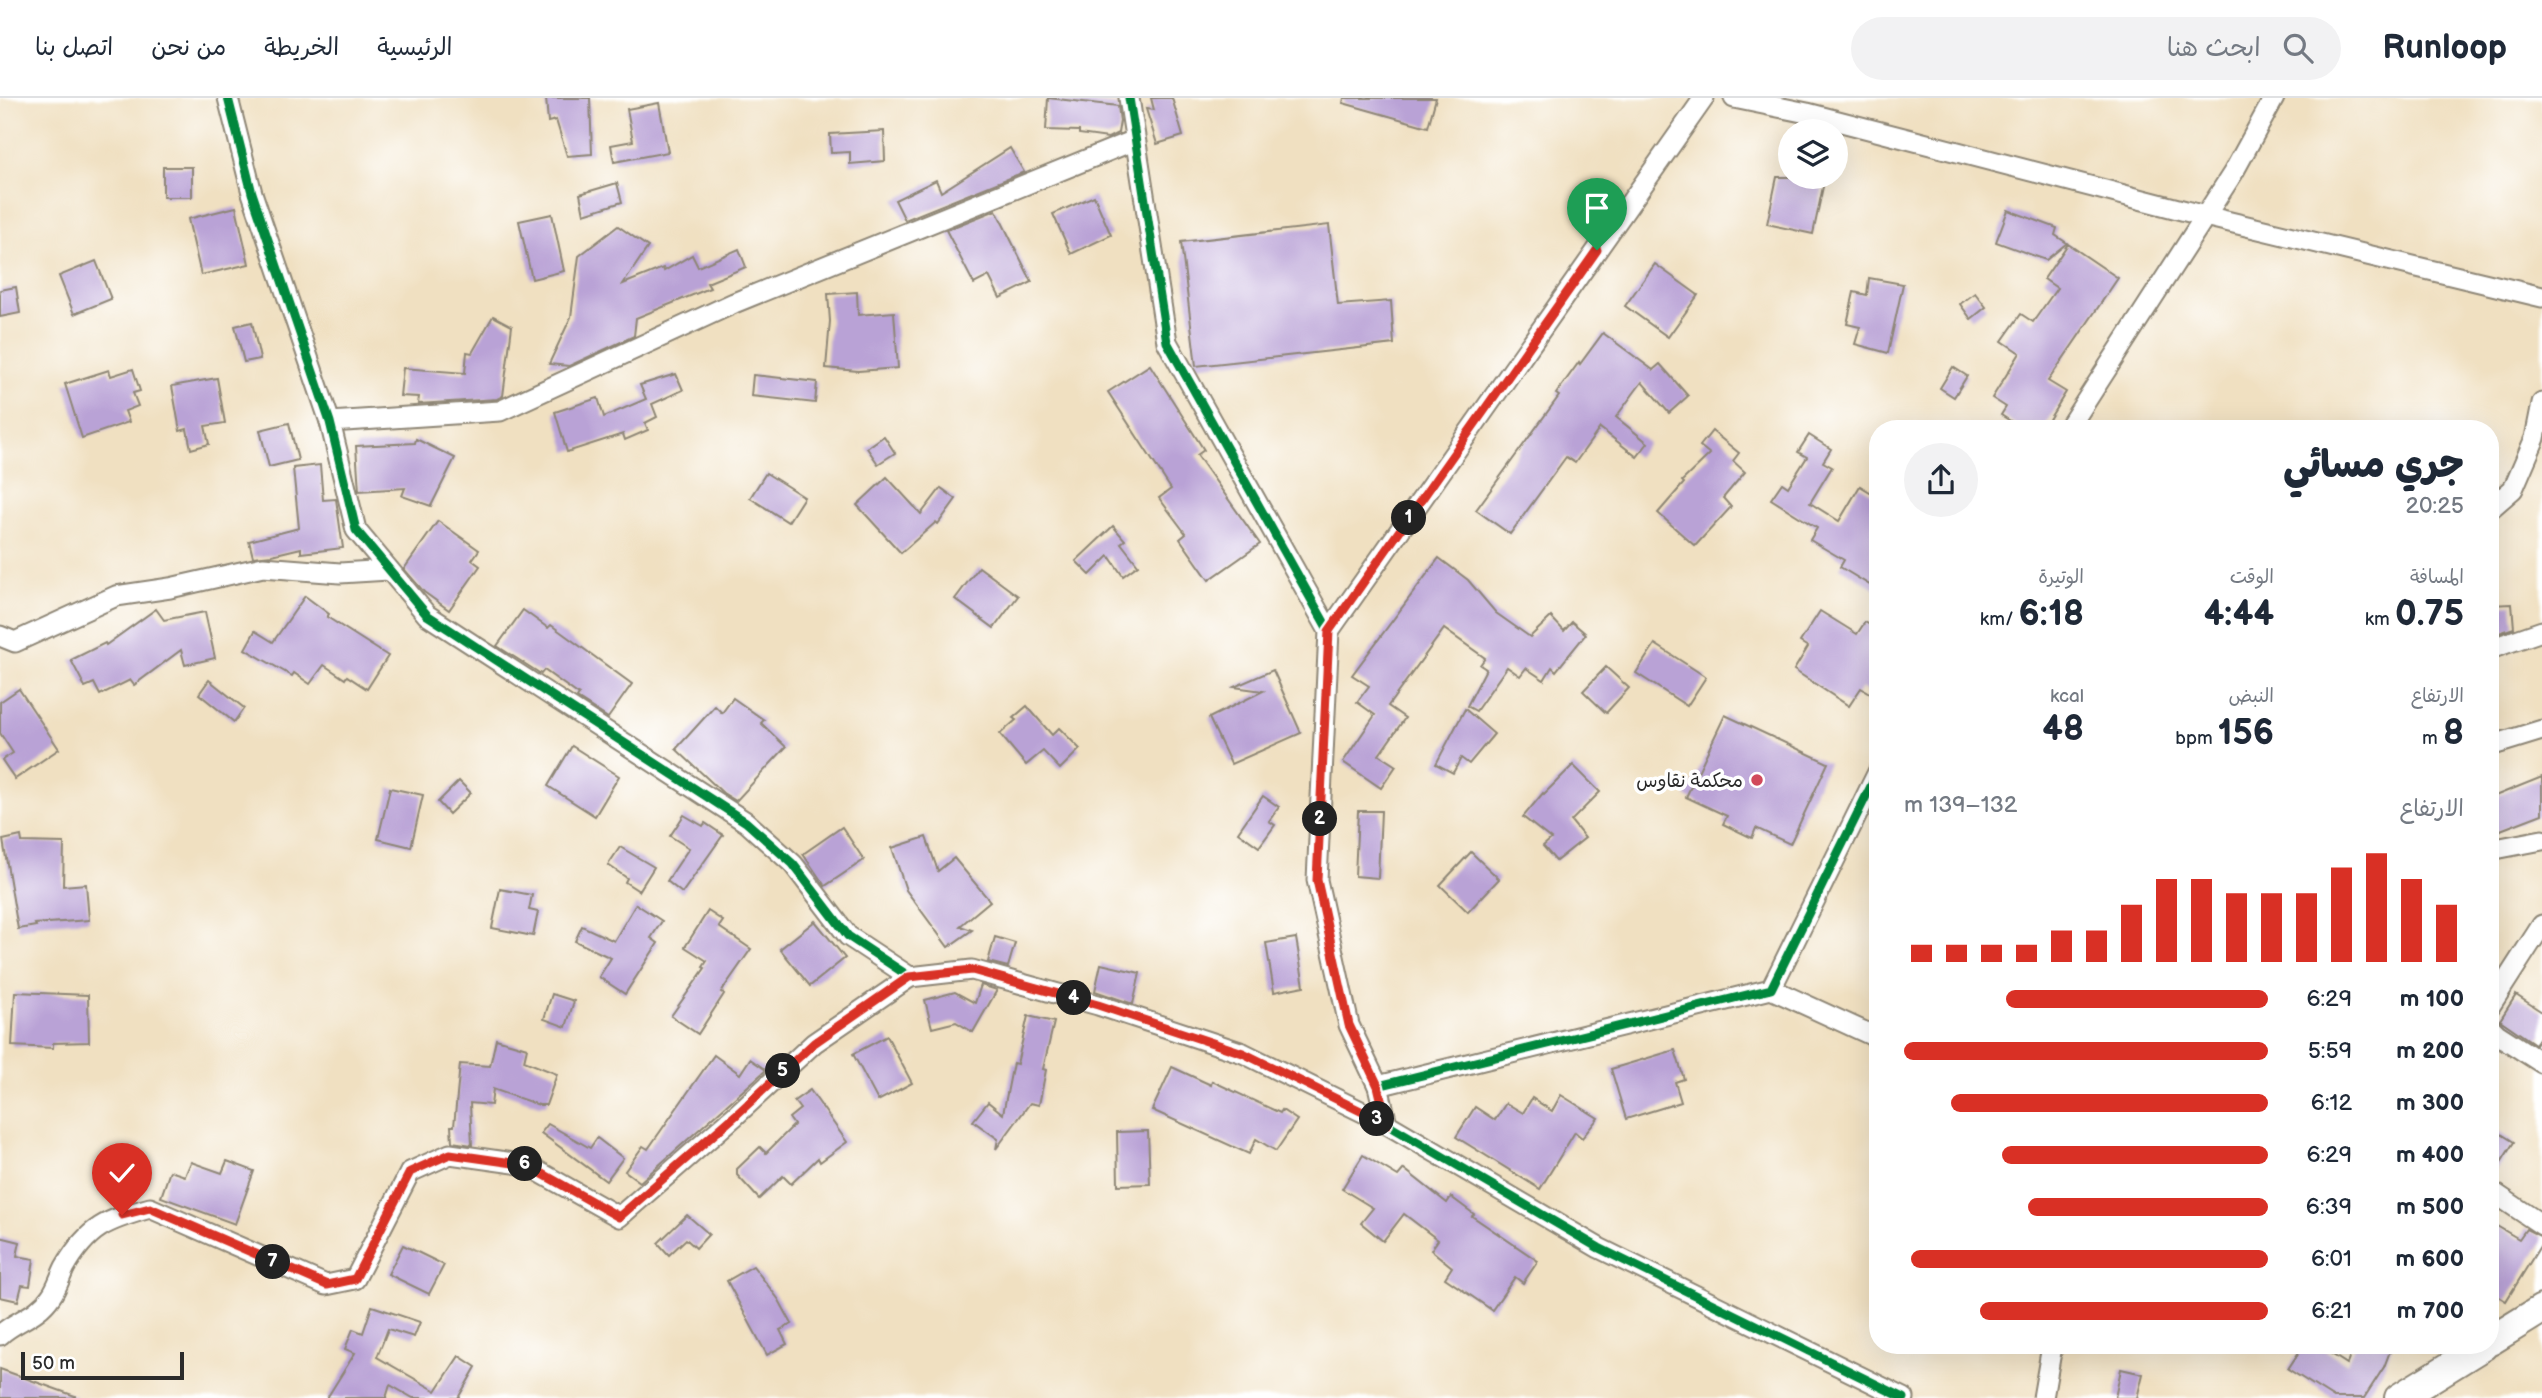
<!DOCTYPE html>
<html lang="ar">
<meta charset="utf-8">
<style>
:root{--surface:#fff;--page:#f2f2f3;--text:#1f2937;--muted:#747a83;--line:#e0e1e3;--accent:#d93025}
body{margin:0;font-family:"Balsamiq Sans","Playpen Sans Arabic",sans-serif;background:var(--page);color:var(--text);direction:rtl;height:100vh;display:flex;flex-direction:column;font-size:26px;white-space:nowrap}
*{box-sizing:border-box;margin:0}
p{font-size:23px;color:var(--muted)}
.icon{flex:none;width:38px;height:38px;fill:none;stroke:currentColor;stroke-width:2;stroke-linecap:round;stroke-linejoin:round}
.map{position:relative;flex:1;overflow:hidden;direction:ltr}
.details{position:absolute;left:1869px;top:322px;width:630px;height:934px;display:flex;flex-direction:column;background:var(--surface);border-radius:28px;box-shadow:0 7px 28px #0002;direction:rtl}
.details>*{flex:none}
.buttons{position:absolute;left:1778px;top:21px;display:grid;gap:14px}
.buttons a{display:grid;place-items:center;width:70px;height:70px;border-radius:50%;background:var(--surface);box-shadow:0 7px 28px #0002;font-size:35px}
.scale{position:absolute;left:21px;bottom:18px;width:163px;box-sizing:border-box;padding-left:7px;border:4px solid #2b2b2b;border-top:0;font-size:19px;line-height:24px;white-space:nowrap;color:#2b2b2b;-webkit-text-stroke:5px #fff;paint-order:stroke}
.pin{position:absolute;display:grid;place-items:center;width:60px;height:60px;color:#fff;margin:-72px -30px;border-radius:50% 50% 50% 0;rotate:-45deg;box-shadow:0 0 7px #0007}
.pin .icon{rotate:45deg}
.km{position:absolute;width:35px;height:35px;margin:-18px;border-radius:50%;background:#222;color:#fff;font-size:19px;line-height:35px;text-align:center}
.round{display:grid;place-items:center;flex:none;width:74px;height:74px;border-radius:37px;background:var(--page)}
.head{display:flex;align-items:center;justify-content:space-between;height:119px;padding:0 35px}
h1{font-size:38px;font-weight:800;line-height:52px}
.figures{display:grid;grid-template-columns:repeat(3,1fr);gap:10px;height:119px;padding:7px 35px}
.figures div{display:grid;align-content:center}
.figures b{font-size:35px;font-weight:800}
.figures small{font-size:19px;font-weight:400}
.figures p{font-size:19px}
.chart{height:196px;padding:14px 35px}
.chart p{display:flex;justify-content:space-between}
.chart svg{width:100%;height:126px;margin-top:7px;stroke:var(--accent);stroke-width:6}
ul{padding:0 35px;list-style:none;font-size:23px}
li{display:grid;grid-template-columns:112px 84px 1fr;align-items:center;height:52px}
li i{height:18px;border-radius:9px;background:var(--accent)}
header{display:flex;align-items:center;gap:42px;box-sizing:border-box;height:98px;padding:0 35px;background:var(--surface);border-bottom:2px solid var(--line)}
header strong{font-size:33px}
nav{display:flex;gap:38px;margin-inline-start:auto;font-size:24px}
.search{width:490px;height:63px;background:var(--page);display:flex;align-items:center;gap:18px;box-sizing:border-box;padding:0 24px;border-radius:38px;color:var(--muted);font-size:26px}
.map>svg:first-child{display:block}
.building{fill:#b9a2d6}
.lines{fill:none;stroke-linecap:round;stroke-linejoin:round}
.street-casing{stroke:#8e8676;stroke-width:23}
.secondary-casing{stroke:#8e8676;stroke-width:32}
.street{stroke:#fff;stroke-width:19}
.secondary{stroke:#fff;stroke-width:28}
.cycleway-casing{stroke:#fff;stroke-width:13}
.cycleway{stroke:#00873e;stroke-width:9}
.route-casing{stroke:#fff;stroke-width:14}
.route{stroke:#d93025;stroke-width:9}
.poi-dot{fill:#d1495b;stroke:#fff;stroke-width:2.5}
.labels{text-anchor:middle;stroke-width:7;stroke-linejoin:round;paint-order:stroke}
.poi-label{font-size:19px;fill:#2b2b2b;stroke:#fff;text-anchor:end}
</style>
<header>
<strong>Runloop</strong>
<div class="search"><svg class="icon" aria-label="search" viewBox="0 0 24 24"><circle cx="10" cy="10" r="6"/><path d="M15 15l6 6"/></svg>ابحث هنا</div>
<nav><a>الرئيسية</a><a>الخريطة</a><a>من نحن</a><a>اتصل بنا</a></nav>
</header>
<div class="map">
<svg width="2542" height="1300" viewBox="0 0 2542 1300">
<rect width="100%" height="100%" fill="#fff"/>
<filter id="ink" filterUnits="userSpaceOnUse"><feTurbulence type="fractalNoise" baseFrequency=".0143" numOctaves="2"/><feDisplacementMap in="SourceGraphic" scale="14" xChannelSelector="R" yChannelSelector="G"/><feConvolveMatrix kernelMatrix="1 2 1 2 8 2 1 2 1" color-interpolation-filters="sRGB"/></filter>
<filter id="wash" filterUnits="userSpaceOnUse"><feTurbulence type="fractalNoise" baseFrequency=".00686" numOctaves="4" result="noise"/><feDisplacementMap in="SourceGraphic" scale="28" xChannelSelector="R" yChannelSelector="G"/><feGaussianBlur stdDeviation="1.57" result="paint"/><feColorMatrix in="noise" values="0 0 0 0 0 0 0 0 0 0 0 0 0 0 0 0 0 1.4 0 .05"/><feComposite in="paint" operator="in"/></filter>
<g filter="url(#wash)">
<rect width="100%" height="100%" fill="#f0e0c1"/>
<g id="blocks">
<g class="building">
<polygon points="546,0 590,0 592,56 567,58 556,22 548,24"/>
<polygon points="1048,0 1118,8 1120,23 1118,35 1108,40 1079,36 1079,33 1046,32"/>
<polygon points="1151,0 1172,0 1183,38 1157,46 1146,11 1154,12"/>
<polygon points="1344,0 1436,0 1428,29 1343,5"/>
<polygon points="659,5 668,54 614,64 611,47 633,43 627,11"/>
<polygon points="884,33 885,63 850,66 850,54 831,55 830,36"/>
<polygon points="1010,50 1024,74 905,122 895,102 936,82 941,94"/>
<rect x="163" y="69" width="29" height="30"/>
<polygon points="1777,79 1825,79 1813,136 1767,126"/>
<polygon points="617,85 622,104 584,116 580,96"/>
<polygon points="1094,98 1111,137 1071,156 1053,116"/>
<polygon points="236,109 249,166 201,177 188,121"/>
<polygon points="996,112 1032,184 1000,200 989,178 974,186 946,132"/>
<polygon points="2008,112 2057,130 2055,137 2067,145 2046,162 1996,144"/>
<polygon points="552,116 564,173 532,181 519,123"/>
<polygon points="1329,127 1338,207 1391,203 1394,246 1196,268 1181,144"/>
<polygon points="618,128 648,149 623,186 663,170 664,173 692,157 698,169 739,151 746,169 707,185 710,190 636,220 634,238 569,268 549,266 571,219 579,158"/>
<polygon points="2068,146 2118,180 2048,283 2066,294 2043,331 2023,331 2001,317 2006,309 1992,300 2020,255 2002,243 2021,216 2033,224 2057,190 2044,181"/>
<polygon points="96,163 111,201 74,216 59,178"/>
<polygon points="1655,166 1698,197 1668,239 1625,208"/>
<polygon points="1869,180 1903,186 1888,255 1855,246 1860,229 1847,226 1854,194 1867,197"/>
<polygon points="16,189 20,215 0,219 0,192"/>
<polygon points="857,194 858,217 894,214 898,270 858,273 826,270 830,223 828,196"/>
<polygon points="1975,195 1986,209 1971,221 1960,206"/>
<polygon points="493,218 512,228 503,298 497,301 418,306 419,299 400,298 403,270 465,275 467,254 472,255"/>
<polygon points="252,224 260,261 244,264 235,228"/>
<polygon points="1603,235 1653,272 1660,266 1688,298 1669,315 1642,284 1616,319 1648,345 1637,359 1600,330 1575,365 1566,359 1510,436 1476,412 1559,298 1556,296 1579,264 1580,266"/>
<polygon points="1150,267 1204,352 1197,357 1260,446 1209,482 1180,441 1186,436 1159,400 1171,391 1108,294"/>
<polygon points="1953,269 1967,278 1954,299 1940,290"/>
<polygon points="133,271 140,293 133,295 138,308 125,313 129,324 82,340 65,286 109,272 111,278"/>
<polygon points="676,276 683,292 652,306 657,319 645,325 648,332 625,342 623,336 567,354 555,314 598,300 604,319 646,301 640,287"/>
<polygon points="753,277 817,284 815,305 751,298"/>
<polygon points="217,280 225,325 205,328 209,346 191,351 187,331 180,333 172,288"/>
<polygon points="289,325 298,362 269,369 260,332"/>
<polygon points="1712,333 1739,355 1733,363 1745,374 1723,400 1731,409 1695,448 1658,415 1684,385 1682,383 1710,356 1700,348"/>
<polygon points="1809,337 1831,351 1823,364 1832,369 1810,405 1839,423 1860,388 1878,399 1878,492 1840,469 1844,462 1810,442 1817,430 1771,401 1782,385 1788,389 1807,359 1798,354"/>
<polygon points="884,338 895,355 878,366 867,350"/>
<polygon points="416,341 455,360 431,408 402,398 405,390 359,393 356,348 415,345"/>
<polygon points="320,367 323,402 336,401 343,450 301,455 301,450 272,457 253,459 249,443 299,430 293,370"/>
<polygon points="766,375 804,399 788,424 750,400"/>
<polygon points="887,379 921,416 941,390 956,401 938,426 936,424 901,455 857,407"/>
<polygon points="438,423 479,452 472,462 480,468 449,512 424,494 404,471"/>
<polygon points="1113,428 1125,442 1121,445 1138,467 1123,478 1109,458 1090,477 1076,463"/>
<polygon points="1439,460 1468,482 1496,515 1530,539 1551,519 1564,533 1572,524 1586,536 1556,573 1552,569 1544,582 1526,570 1520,578 1507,569 1476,613 1467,608 1486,571 1480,567 1485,560 1444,531 1388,608 1405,620 1379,657 1396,668 1381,690 1343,664 1375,617 1357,604 1369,588 1352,577"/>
<polygon points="979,469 1018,498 994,530 955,501"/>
<polygon points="305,498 329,516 327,519 388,558 367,591 347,578 345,581 324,567 310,586 294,575 292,578 245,551 255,533 273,544"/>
<polygon points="2512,506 2514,530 2490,538 2490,507"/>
<polygon points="156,511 164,522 205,514 215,560 185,567 181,552 134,587 130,582 100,597 94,585 85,589 71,562 105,545 106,547"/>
<polygon points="523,512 548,530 551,527 632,586 608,620 577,600 579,597 544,572 541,576 497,548"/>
<polygon points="1820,513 1857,536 1865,524 1878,532 1878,600 1861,590 1849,608 1794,572 1808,549 1800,544"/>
<polygon points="1655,546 1706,579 1687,608 1636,575"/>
<polygon points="1606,569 1629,590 1606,615 1583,593"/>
<polygon points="1273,572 1301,635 1231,666 1209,620 1263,593 1234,589"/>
<polygon points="209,582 244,610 234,624 199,596"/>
<polygon points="19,591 59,651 15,681 2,662 13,655 0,635 0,604"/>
<polygon points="733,600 764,622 761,625 786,649 736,703 723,695 676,651 715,608 722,615"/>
<polygon points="1027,608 1052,637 1059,630 1080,651 1060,671 1043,653 1026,667 1000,636 1016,622 1013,620"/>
<polygon points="1465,611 1494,636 1469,666 1461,660 1453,675 1436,666"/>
<polygon points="1725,617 1828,665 1790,746 1756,730 1752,740 1723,726 1727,718 1686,699"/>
<polygon points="572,648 619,678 595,718 548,688"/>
<polygon points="1573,667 1600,694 1571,723 1585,740 1556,763 1543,748 1551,741 1523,719 1543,695 1544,696"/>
<polygon points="2542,679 2542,716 2490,736 2490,700"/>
<polygon points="459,683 471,695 449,716 438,704"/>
<polygon points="390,690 423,697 411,749 378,741"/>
<polygon points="1263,698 1279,709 1269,723 1275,727 1259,749 1238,734"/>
<polygon points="1358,713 1381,713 1378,780 1355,778"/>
<polygon points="684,717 703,728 705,725 723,737 682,795 667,783 689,750 670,738"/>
<polygon points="842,729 864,762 825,788 803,756"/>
<polygon points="21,738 22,744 64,745 63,788 86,786 89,822 35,826 36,828 18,831 3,742"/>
<polygon points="926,739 938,773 954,760 990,803 960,828 972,832 948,849 906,792 892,750"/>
<polygon points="620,749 654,769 639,793 625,784 627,780 608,767"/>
<polygon points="1471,754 1499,781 1468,814 1440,787"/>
<polygon points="500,791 532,797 529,812 538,814 533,838 492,830"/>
<polygon points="636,806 662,823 651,840 658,845 625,896 599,879 611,860 575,843 582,828 614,843"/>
<polygon points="708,813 723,823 719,829 751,851 721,894 724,896 698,936 671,918 705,870 703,869 707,863 685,849"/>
<polygon points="815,823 845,860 810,888 780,851"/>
<polygon points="995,839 1015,845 1008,869 988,864"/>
<polygon points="1296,840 1304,888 1274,894 1266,845"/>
<polygon points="1101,866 1140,875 1133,906 1095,893"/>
<polygon points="981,887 997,892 973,934 956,924 932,930 925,902 955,894 975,905"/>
<polygon points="15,894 88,897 89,944 53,945 53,950 12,948"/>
<polygon points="552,896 574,903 566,929 544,921"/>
<polygon points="2516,897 2542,914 2542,936 2535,946 2500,922"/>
<polygon points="1028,918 1054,924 1043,971 1046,972 1039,1007 1030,1005 996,1051 998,1041 973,1023 988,1004 1003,1016 1013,965 1017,966"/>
<polygon points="887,938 912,985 878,1003 853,956"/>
<polygon points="496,941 527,950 524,963 557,976 546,1007 539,1007 493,991 491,1007 470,1005 472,1047 452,1044 451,1028 454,1028 460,966 490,968"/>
<polygon points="1675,952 1684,981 1675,984 1681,1004 1626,1021 1611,971"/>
<polygon points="714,957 740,976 750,961 766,972 640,1084 625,1073 643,1048 648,1051"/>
<polygon points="1172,969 1211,987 1212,983 1280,1015 1282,1012 1297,1022 1276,1053 1256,1041 1249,1056 1152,1012"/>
<polygon points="810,992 847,1044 820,1064 818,1060 791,1086 783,1078 759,1101 737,1077 737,1071 760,1049 766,1055 794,1027 789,1020 800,1011 794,1003"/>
<polygon points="1561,997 1598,1020 1582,1040 1575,1034 1540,1091 1456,1039 1475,1009 1495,1022 1506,1005 1523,1015 1532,1000 1552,1013"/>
<polygon points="548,1026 590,1050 597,1040 623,1060 606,1083 541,1035"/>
<polygon points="2490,1029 2514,1044 2491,1080 2490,1080"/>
<polygon points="1148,1033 1150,1086 1118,1087 1117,1034"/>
<polygon points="1363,1057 1398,1078 1404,1071 1447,1105 1451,1099 1474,1116 1472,1118 1538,1163 1523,1185 1515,1179 1492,1212 1445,1180 1452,1169 1431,1152 1438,1142 1404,1116 1383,1143 1361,1125 1373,1110 1342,1091"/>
<polygon points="227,1063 254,1073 235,1126 161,1099 170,1073 185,1078 191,1064 222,1075"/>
<polygon points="687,1117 709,1136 696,1150 686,1141 669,1157 658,1145"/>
<polygon points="2490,1124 2519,1141 2526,1131 2542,1139 2542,1145 2506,1203 2490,1193"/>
<polygon points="0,1139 20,1144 17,1158 34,1161 30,1188 22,1187 18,1203 0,1199"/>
<polygon points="403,1147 444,1167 429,1196 388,1176"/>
<polygon points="753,1168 779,1202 792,1226 780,1232 787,1246 767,1257 727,1183"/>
<polygon points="372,1208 420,1224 414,1239 388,1231 377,1259 436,1293 459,1258 476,1269 458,1300 413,1300 390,1287 386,1300 327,1300 355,1255 345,1251 353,1231 363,1235"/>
<polygon points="2303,1248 2319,1248 2347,1266 2354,1248 2392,1248 2384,1269 2364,1300 2334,1300 2288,1271"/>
<polygon points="0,1271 75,1298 75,1300 0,1300"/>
<polygon points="2121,1271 2143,1276 2137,1300 2115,1300"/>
</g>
</g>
</g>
<g filter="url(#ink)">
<use href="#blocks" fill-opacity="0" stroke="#8e8676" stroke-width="2"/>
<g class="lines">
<g class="street-casing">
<g id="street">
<polyline points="228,0 252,95 330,324 356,432 427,517 746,724 793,766 848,838 910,879 972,872 1098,907 1243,955 1387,1026 1599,1150 1904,1300"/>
<polyline points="1129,0 1167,244 1329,533 1317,782 1349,927 1378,988 1771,891 1878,674"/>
<polyline points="1734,0 1807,15 2205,118 2542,199"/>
<polyline points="330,324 500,313 734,205 1135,42"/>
<polyline points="2068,331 2233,75 2274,0"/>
<polyline points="2490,411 2513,391 2535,340 2542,305"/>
<polyline points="1329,533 1704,0"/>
<polyline points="0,538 15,544 116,498 170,490 263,469 340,475 389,472"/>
<polyline points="2490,551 2542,533"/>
<polyline points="2490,648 2542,632"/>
<polyline points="2490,752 2542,742"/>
<polyline points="1771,891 1878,940"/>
<polyline points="2490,908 2542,827"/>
<polyline points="2490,929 2497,936 2542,965"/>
<polyline points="1378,988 1387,1026"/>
<polyline points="2490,1092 2542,1127"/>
<path d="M0 1237C16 1222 37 1219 51 1198 57 1190 60 1179 65 1169 88 1129 107 1122 150 1110L326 1187 355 1181 410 1074 450 1056 527 1067 619 1119 736 1017 814 945 910 879"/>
<polyline points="2043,1300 2052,1248"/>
</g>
</g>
<g class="secondary-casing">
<g id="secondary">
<polyline points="2490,1243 2542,1211"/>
<polyline points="2399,1300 2483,1248"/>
</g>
</g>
<use href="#street" class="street"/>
<use href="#secondary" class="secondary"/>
<g class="cycleway-casing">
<g id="cycleway">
<polyline points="228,0 252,95 330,324 356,432 427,517 746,724 793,766 848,838 910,879 972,872 1098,907 1243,955 1387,1026 1599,1150 1904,1300"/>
<polyline points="1129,0 1167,244 1329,533 1317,782 1349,927 1378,988 1771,891 1878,674"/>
</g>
</g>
<use href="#cycleway" class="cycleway"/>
</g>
</g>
<g class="lines" filter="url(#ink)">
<g class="route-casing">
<polyline id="route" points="122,1117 150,1110 327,1187 355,1181 410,1074 450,1056 527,1067 619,1119 736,1017 814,945 909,879 972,872 1098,907 1243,955 1387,1026 1378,988 1349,927 1317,782 1329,533 1597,152"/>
</g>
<use href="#route" class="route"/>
</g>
<circle class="poi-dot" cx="1757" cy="682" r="7"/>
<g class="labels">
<g class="poi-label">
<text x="1743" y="689">محكمة نقاوس</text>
</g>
</g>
</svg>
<div class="buttons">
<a><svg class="icon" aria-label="layers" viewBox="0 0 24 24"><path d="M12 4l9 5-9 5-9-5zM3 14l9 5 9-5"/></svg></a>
</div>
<div class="scale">50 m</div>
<div class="pin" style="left:1597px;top:152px;background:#1e9e55"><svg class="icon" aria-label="arrive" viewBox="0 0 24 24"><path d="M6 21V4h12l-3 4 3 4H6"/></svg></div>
<div class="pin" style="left:122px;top:1117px;background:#d93025"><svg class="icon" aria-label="check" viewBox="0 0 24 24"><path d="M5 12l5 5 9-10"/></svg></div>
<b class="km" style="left:1409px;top:420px">1</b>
<b class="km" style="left:1320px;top:721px">2</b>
<b class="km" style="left:1377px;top:1021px">3</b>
<b class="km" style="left:1074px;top:900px">4</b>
<b class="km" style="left:783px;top:973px">5</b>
<b class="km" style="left:525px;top:1066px">6</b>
<b class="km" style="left:273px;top:1164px">7</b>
<section class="details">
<div class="head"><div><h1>جري مسائي</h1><p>20:25</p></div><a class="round"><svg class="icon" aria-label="share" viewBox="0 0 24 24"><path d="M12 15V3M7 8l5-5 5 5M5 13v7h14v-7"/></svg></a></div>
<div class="figures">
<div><p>المسافة</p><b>0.75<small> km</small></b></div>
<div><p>الوقت</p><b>4:44</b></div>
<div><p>الوتيرة</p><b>6:18<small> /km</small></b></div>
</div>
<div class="figures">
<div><p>الارتفاع</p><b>8<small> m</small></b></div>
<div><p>النبض</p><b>156<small> bpm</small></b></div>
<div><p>kcal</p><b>48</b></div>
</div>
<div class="chart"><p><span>الارتفاع</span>132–139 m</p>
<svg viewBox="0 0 160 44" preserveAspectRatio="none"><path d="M5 44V38M15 44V38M25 44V38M35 44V38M45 44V33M55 44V33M65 44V24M75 44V15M85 44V15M95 44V20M105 44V20M115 44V20M125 44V11M135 44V6M145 44V15M155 44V24"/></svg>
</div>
<ul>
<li><b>100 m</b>6:29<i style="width:72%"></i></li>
<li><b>200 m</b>5:59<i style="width:100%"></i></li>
<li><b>300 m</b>6:12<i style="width:87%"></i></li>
<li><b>400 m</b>6:29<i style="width:73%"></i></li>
<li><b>500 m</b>6:39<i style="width:66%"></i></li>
<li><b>600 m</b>6:01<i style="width:98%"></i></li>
<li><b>700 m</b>6:21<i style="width:79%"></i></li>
</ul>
</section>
</div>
